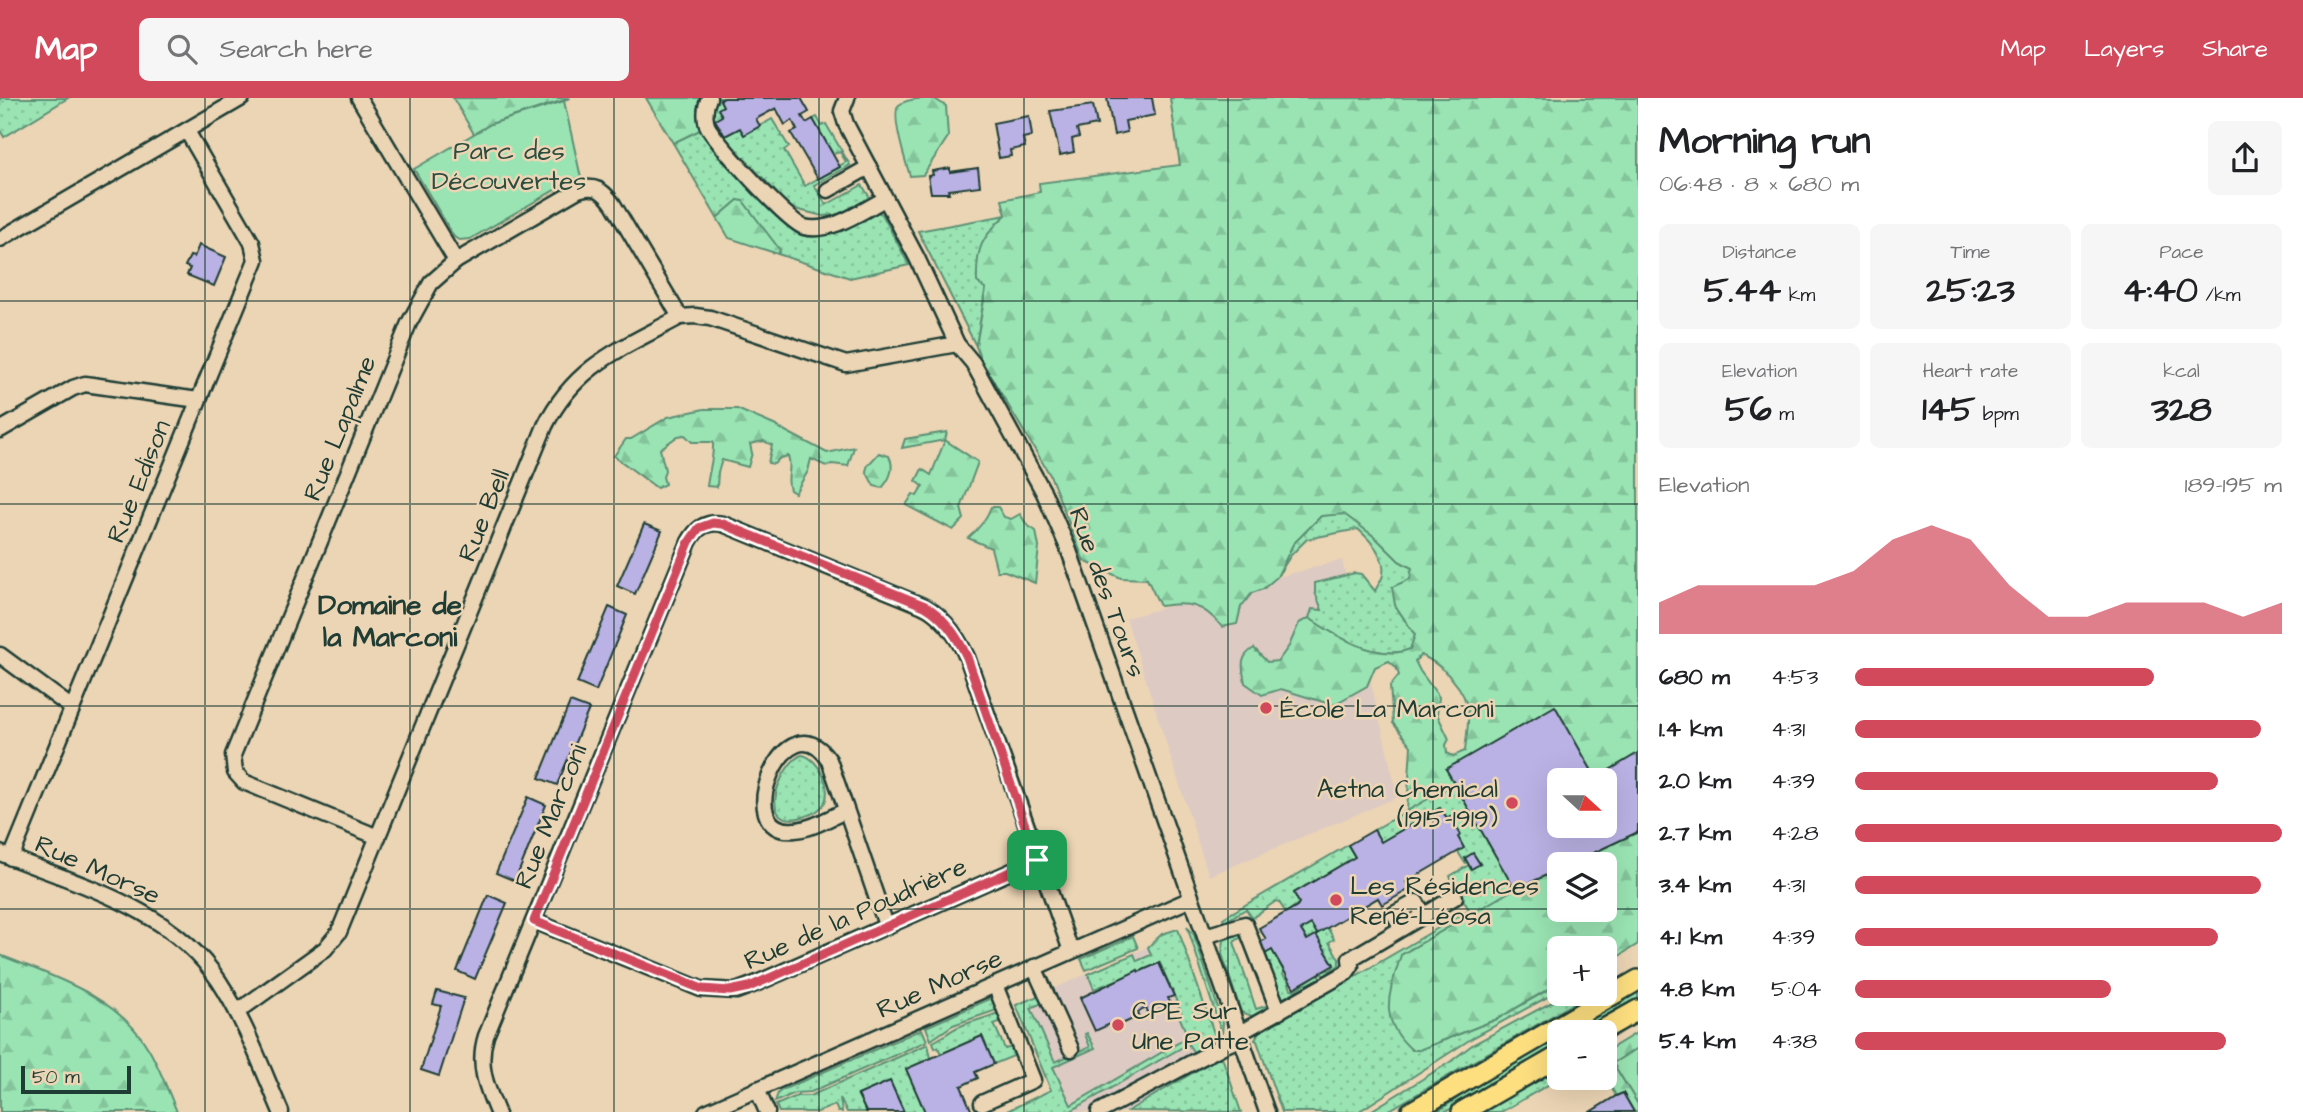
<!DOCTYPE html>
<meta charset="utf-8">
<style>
:root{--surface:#fff;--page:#f6f6f6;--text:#202124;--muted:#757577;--accent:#d1495b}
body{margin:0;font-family:"Architects Daughter",sans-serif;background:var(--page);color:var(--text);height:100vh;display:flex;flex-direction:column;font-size:26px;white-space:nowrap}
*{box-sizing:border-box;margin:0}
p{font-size:23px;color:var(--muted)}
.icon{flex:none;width:38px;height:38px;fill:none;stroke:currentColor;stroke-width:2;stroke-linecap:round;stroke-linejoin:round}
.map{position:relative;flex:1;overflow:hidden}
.sheet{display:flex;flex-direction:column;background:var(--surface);width:665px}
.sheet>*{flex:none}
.needle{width:46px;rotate:111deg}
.buttons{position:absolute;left:1547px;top:670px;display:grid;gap:14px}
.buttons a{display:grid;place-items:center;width:70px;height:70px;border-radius:10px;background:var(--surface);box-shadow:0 7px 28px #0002;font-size:35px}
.scale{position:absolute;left:21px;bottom:18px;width:110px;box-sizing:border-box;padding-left:7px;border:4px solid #1f3d34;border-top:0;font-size:19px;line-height:24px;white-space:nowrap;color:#1f3d34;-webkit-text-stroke:5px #ecd5b5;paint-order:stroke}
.pin{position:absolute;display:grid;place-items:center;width:60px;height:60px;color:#fff;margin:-30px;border-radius:14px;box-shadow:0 4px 10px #0006}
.round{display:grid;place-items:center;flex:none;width:74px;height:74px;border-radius:10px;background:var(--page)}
.summary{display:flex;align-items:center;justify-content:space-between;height:119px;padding:0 21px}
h1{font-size:38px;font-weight:700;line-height:52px}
.metrics{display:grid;grid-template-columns:repeat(3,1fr);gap:10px;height:119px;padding:7px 21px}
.metrics div{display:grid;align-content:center;border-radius:10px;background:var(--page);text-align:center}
.metrics b{font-size:35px;font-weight:700}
.metrics small{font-size:19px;font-weight:400}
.metrics p{font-size:19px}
.chart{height:196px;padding:14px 21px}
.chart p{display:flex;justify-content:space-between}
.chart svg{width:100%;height:126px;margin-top:7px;fill:var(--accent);opacity:.7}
ul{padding:0 21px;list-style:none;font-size:23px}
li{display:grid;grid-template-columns:112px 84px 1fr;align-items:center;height:52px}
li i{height:18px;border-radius:9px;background:var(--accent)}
header{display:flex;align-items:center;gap:42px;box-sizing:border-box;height:98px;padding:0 35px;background:var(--accent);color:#fff}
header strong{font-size:33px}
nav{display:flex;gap:38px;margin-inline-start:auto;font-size:24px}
.search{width:490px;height:63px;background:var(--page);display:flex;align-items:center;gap:18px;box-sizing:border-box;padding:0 24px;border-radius:10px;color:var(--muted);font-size:26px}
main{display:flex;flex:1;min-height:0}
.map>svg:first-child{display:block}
.built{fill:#ddcac3}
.grass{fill:url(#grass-dots);stroke:#5c9074;stroke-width:2}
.forest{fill:url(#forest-firs);stroke:#5c9074;stroke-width:2;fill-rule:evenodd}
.park{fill:#9ae4b3;stroke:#5c9074;stroke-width:2}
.building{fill:#bab2e4;stroke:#1f3d34;stroke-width:2;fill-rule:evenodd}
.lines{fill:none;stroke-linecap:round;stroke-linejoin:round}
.minor-casing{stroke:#1f3d34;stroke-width:19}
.major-casing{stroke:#1f3d34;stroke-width:24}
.minor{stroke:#ecd5b5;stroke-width:14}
.major{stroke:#fddf80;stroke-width:19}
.route-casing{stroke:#fff;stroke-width:14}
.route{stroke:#d1495b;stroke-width:9}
.grid{fill:none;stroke:#1f3d34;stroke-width:2;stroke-opacity:0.55}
.poi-dot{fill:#d1495b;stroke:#ecd5b5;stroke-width:2.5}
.labels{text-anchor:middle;stroke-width:5;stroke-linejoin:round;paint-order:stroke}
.park-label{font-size:26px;fill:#2b4e41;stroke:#ecd5b5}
.street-label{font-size:26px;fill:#1f3d34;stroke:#ecd5b5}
.poi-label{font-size:26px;fill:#1f3d34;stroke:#ecd5b5;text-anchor:start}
.neighbourhood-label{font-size:28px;font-weight:bold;fill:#1f3d34;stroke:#ecd5b5}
</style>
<header>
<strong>Map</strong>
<div class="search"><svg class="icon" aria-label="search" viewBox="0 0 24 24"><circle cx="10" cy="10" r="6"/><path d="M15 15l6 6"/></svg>Search here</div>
<nav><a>Map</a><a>Layers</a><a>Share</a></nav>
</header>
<main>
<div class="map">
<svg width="1638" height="1014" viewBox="0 0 1638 1014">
<defs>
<pattern id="grass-dots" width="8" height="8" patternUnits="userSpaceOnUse" patternTransform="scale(1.75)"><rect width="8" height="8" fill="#9ae4b3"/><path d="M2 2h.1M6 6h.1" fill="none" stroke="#84c49b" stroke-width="1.8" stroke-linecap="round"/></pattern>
<pattern id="forest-firs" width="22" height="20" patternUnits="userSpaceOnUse" patternTransform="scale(1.75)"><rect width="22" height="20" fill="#9ae4b3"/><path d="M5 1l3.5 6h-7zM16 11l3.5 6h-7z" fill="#84c49b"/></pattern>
</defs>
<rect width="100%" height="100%" fill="#ecd5b5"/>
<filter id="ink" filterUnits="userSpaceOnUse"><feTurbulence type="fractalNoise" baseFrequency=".0143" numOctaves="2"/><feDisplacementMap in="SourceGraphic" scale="14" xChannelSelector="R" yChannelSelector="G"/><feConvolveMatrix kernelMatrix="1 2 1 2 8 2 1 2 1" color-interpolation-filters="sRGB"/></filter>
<g filter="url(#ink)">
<g class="built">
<polygon points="1342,462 1398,699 1209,778 1126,520"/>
<polygon points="1178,831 1222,959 1125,1014 1064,1014 1044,973 1016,907 1148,849 1162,836"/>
</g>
<g class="grass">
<polygon points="0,0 68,0 4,39 0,32"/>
<polygon points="714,0 724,0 720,2 723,8 722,18 716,22 725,38 740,30 744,37 772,21 789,49 784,52 805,88 846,64 840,54 833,56 813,21 817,19 822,28 826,26 850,67 814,87 826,107 862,87 871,101 846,114 834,117 823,118 791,110 714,28 711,20"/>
<polygon points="702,31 790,128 878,114 882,116 909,167 850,180 778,156 779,152 738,102 717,120 673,45"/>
<polygon points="1006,117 996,126 976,248 918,133"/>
<path d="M1344 415 1375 439 1399 463 1412 470V478L1395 507 1415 537 1411 551C1379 564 1335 538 1309 520L1312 511 1322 512 1315 494V485L1355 475 1361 476 1375 493C1377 488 1382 482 1383 477 1386 458 1371 443 1358 431L1307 441 1291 457 1277 479 1293 446 1321 418Z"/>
<path d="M802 657C819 660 833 690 824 706 817 717 790 726 780 717 766 704 786 662 802 657Z"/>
<polygon points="1456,684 1516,790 1401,857 1419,952 1497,921 1553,889 1555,895 1474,939 1358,1014 1282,1014 1257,943 1255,942 1258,935 1469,812 1450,778 1469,767 1471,771 1480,766 1473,755 1465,760 1467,764 1465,765 1458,754 1458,739 1461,737 1440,710 1381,744 1374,732"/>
<polygon points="1348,747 1355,759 1294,795 1299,805 1286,815 1279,804 1276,803 1252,820 1246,811 1224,824 1223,820"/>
<polygon points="1311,826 1327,829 1334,841 1329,844 1339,861 1339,867 1324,878 1321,874 1332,871 1334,866 1316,837 1307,842 1301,832"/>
<polygon points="1187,828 1194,837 1223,925 1222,936"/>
<polygon points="1178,831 1216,941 1194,955 1188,946 1069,1014 1005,1014 1051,992 1016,907 1038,898 1042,905 1031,910 1055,964 1090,949 1085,936 1087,935 1095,950 1053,969 1071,1007 1188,939 1179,918 1182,916 1160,865 1094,891 1088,876 1134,856 1137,863 1151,857 1148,849 1162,836"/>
<polygon points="1133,838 1138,850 1086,872 1081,861"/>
<polygon points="1234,838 1243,838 1234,844 1256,911 1266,908 1268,911 1255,919 1241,914 1222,856 1224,842"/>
<path d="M1272 852 1284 874 1283 877C1290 882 1288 884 1291 891L1295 892 1318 876 1321 880 1282 901 1265 856Z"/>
<polygon points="1638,892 1638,901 1581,934 1565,934"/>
<polygon points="1567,896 1590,896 1386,1014 1369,1014 1450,964 1472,947"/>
<polygon points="992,900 997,912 953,927 931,942 926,929"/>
<path d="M998 915 1002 923 994 926 1005 951 1012 949 1016 957 994 966 981 938 941 956 938 949 935 950 933 944C942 940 949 933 958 929 971 923 985 921 998 915Z"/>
<polygon points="922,931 927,943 811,994 795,995 775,1004 778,995 782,992"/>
<polygon points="1559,938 1559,947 1445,1014 1437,1014 1487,980"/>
<polygon points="928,946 931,960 925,1014 904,1014 890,983 858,997 866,1014 847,1014 840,1000 842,1014 838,1014 835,1007 818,1014 779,1014 776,1007 797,998 810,998"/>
<polygon points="1222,959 1241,1014 1128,1013 1216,961"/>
<polygon points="1559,968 1560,980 1501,1014 1479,1014"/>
</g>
<g class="forest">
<polygon points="453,0 570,0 491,26 474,36"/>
<polygon points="646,0 700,0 699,10 702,31 673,45"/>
<path d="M925 0H933L946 8 948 39 923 77 910 78C906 65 890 16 899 7 906 1 917 1 925 0Z"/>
<path d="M1170 0H1638V846L1605 867V850H1559V893L1555 895 1552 889 1497 921 1419 952H1412C1377 921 1389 896 1401 857L1516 790 1456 685 1407 713 1411 648 1393 625 1390 588 1399 577 1396 569 1389 563 1375 569 1367 588 1333 607 1281 591 1262 597 1245 585C1242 569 1239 559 1254 550L1267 564 1278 563 1289 548 1299 525 1309 520C1335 538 1379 564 1410 551L1415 537 1395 507 1392 489 1410 481 1412 470 1399 463 1375 439 1344 416 1321 418 1293 446 1277 479 1263 491 1252 495 1241 509 1237 526 1222 529C1203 505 1188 504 1160 508L1147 481 1121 480 1084 463 1050 377 981 262 976 248 986 191 977 184C976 151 981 139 1006 117L1002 102 1040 94 1039 85 1180 67ZM1421 557C1441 566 1467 591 1468 615 1469 627 1466 641 1465 653L1453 658 1447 655 1446 647 1449 641 1437 616 1439 599 1420 573 1415 563ZM1559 682H1605V728H1559ZM1559 766H1605V812H1559Z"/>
<polygon points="738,102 743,103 780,152 778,156 729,140 717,120"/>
<path d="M704 311H737L774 327 827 355 854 349 848 368 832 366 826 368 811 361 808 373 795 395 790 392C785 380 793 370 788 358L780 360 774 366 768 365 772 347 764 343 750 346 752 355 748 369 722 362 718 374 717 389 707 388C709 372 714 359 713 344H692L685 337 678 338 660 351 665 372 663 379 665 386 657 390 614 358 626 341H631L668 319Z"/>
<polygon points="947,334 945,342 978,364 961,410 964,421 953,432 906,407 913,396 917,398 923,388 916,383 922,371 931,377 945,342 902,350 905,341"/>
<path d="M879 355 889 358C895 370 890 381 882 390L874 388 866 373 868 367Z"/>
<path d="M991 409H998L1004 419 1011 421 1020 416 1027 427 1036 433 1039 449 1035 485 1005 473H997L991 450 968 440C979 431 986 422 991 409Z"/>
<path d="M0 857C52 878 118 898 148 950 160 970 168 993 177 1014H0Z"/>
<polygon points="1638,934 1638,950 1614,966 1638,1006 1638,1014 1634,1014 1623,995 1616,998 1605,978 1605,954"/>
</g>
<g class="park">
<polygon points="564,3 581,80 572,82 470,141 459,142 454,139 414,71 491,26"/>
<polygon points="1638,950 1638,1006 1613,965"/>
</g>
<g class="building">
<polygon points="724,0 801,0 809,14 802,18 806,25 813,21 840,69 818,81 791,35 797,32 792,22 785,27 776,10 756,21 760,28 744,37 740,30 725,38 715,22 722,18 718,11 723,8 720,2"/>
<polygon points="1107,0 1152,0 1155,17 1125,23 1127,34 1114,37"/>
<polygon points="1093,7 1097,27 1077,31 1079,39 1072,41 1074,54 1060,57 1050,13"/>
<polygon points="1029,18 1032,38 1023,40 1025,49 1010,52 1011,58 999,60 993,25"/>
<polygon points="950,70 950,74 978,70 980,88 948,92 949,95 931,95 928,78 933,77 932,73"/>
<polygon points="199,147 226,159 214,188 187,177 190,170 185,168 190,158 194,159"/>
<polygon points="644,426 662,433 635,496 617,488"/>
<polygon points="609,509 627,517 596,593 577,585"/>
<polygon points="570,604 589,611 557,687 539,680"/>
<path d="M1555 608 1596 680 1638 655V734L1570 766H1559V771L1515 792 1446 671ZM1559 682H1605V728H1559Z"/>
<polygon points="528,699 546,707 515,783 496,775"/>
<polygon points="1440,710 1447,720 1450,718 1461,737 1458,739 1464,750 1406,784 1410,791 1382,807 1378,800 1317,836 1311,826 1301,832 1307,842 1316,837 1334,867 1294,890 1272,852 1265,856 1258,845 1266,841 1259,830 1297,808 1299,805 1294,795 1355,759 1348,747 1374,732 1381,744"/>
<polygon points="1473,755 1480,766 1471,771 1465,760"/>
<polygon points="488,797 507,805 475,881 457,873"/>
<polygon points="1159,865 1174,898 1168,900 1171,907 1149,917 1146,910 1138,914 1139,918 1118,928 1117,923 1095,933 1080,900 1138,872 1139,874"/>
<polygon points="437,893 464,900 439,978 421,972 441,908 433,906"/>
<polygon points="982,938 994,966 975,974 978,980 961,988 972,1014 925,1014 906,971"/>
<polygon points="890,983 904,1014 866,1014 858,997"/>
<polygon points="1623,995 1634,1014 1590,1014 1616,998"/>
</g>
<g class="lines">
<g class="minor-casing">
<g id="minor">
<polyline points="359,0 456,163"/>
<path d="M709 0C705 9 704 17 707 27 713 42 789 125 804 129 831 136 863 112 885 101"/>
<polyline points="847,0 842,13 846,26 917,160 957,246 973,265 1044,395 1068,450 1267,1014"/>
<polyline points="828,92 869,69"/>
<polyline points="0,141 242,0"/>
<polyline points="0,332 73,290 85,286 198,302"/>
<polyline points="0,557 72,610"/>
<path d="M845 713C829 720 812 731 795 732 728 740 786 597 829 662L886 827"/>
<path d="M378 739 244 684 235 674 233 657 409 225 431 185 456 163 578 92C594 86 603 92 613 106L680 219"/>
<path d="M0 755C78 787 170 809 219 883 245 923 262 970 281 1014"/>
<polyline points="11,760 256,162 252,145 187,33"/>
<polyline points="534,823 701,891 736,893 755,886 1037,762"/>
<polyline points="1402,830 1394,816 1416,804 1424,817"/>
<polyline points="1205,838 1245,826 1279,914"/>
<polyline points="1034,869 1071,951"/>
<path d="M237 914 325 851 339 834 545 328C575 267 623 250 680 219L695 218 710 220 846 266 957 246"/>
<polyline points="1238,936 1346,875 1351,868 1350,861 1455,799"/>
<polyline points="757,991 767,1014"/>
<polyline points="982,1005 1033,982 995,887"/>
<path d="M497 1014C486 988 477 966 486 938L689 444C697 429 707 423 723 426L921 507C942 516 957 538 967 559L1071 853"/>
<polyline points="706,1014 1191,801"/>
<polyline points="1099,1014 1223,948 1240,941"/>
</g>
</g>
<g class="major-casing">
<g id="major">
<polyline points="1599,934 1638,912"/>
<polyline points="1411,1014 1638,882"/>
<polyline points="1462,1014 1559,958"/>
</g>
</g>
<use href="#minor" class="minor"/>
<use href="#major" class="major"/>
</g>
</g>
<g class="lines" filter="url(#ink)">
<g class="route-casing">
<path id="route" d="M713 425 723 426 925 508C944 519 958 540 967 559L1037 762 749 889 730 893 702 891 534 823 689 444 699 430Z"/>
</g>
<use href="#route" class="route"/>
</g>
<path class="grid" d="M205 0V1014M410 0V1014M614 0V1014M819 0V1014M1024 0V1014M1228 0V1014M1433 0V1014M0 203H1638M0 406H1638M0 608H1638M0 811H1559M1605 811H1638"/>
<g class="poi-dot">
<circle cx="1266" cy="610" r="7"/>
<circle cx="1512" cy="705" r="7"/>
<circle cx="1336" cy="802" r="7"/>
<circle cx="1118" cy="927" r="7"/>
</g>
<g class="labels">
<g class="park-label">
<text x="509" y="61">Parc des<tspan x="509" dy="30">Découvertes</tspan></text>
</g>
<g class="street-label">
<text transform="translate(339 330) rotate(-68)" y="9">Rue Lapalme</text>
<text transform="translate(138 383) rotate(-68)" y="9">Rue Edison</text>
<text transform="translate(483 417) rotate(-68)" y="9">Rue Bell</text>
<text transform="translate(1108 494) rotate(70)" y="9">Rue des Tours</text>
<text transform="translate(550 718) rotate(-68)" y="9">Rue Marconi</text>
<text transform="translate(98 771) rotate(24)" y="9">Rue Morse</text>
<text transform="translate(855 815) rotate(-24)" y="9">Rue de la Poudrière</text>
<text transform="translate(939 885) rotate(-24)" y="9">Rue Morse</text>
</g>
<g class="poi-label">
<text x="1280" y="619">École La Marconi</text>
<text x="1498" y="699" text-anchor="end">Aetna Chemical<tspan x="1498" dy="30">(1915-1919)</tspan></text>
<text x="1350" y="796">Les Résidences<tspan x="1350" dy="30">René-Léosa</tspan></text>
<text x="1132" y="921">CPE Sur<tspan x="1132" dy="30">Une Patte</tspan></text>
</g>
<g class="neighbourhood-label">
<text x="390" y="516">Domaine de<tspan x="390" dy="32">la Marconi</tspan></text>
</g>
</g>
</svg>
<div class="buttons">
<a><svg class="needle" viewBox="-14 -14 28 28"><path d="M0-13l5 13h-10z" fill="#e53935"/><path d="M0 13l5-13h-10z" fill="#757577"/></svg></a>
<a><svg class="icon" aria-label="layers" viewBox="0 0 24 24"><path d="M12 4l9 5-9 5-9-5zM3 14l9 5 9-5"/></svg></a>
<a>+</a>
<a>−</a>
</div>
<div class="scale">50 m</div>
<div class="pin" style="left:1037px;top:762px;background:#1e9e55"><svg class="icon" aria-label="arrive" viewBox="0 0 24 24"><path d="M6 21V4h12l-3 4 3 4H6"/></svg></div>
</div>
<section class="sheet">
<div class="summary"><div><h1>Morning run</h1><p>06:48 · 8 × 680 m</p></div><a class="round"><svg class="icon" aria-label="share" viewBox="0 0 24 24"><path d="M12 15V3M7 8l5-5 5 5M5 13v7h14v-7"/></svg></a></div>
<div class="metrics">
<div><p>Distance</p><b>5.44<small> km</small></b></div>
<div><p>Time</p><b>25:23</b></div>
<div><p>Pace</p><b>4:40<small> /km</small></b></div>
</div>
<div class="metrics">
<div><p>Elevation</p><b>56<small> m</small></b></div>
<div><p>Heart rate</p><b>145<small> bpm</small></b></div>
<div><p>kcal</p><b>328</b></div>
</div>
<div class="chart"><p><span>Elevation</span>189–195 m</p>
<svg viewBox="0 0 160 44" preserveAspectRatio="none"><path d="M0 44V33L10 27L20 27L30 27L40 27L50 22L60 11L70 6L80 11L90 27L100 38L110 38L120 33L130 33L140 33L150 38L160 33V44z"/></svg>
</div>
<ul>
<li><b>680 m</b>4:53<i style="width:70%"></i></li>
<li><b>1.4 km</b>4:31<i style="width:95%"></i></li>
<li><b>2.0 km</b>4:39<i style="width:85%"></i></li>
<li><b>2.7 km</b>4:28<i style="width:100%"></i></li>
<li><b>3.4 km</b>4:31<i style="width:95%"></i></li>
<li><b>4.1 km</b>4:39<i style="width:85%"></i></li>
<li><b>4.8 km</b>5:04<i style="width:60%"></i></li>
<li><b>5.4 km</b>4:38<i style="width:87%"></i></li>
</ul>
</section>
</main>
